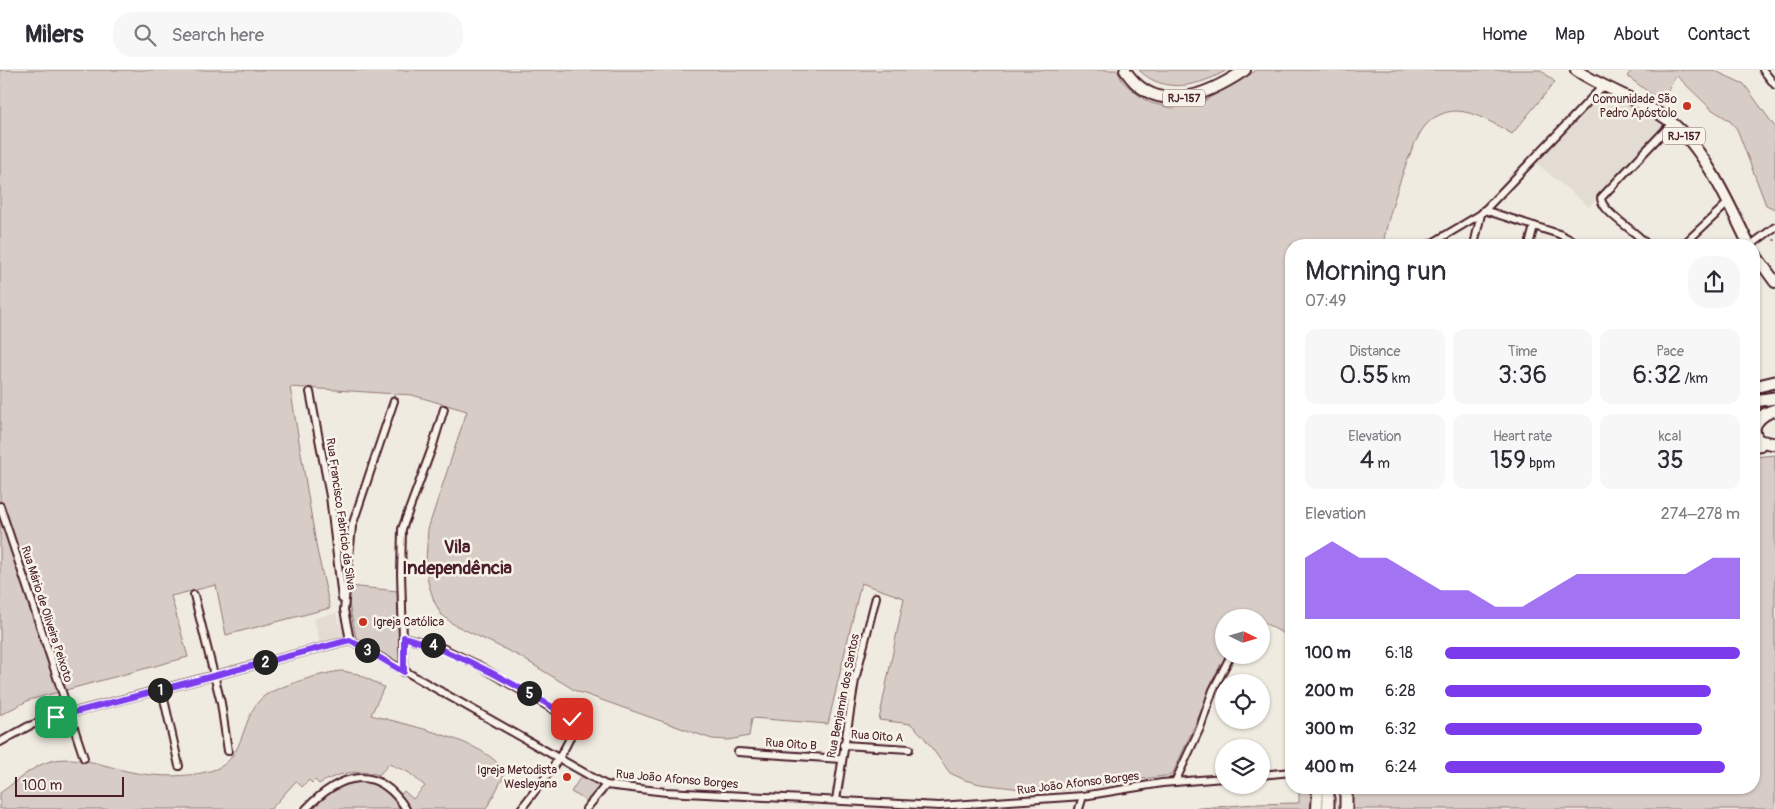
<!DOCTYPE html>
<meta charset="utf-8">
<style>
:root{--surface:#fff;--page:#f7f7f7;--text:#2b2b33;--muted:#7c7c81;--line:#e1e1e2;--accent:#7c3aed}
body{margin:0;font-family:Pangolin,sans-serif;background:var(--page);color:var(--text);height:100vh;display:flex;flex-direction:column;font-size:19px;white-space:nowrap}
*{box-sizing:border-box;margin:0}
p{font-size:16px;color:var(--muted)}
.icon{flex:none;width:28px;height:28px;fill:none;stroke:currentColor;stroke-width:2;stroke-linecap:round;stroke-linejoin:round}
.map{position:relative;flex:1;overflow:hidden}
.sheet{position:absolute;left:1285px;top:169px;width:475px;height:555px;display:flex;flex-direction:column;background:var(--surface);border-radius:20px;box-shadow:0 1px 4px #0004}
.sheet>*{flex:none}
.needle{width:32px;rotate:95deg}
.buttons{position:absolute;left:1215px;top:539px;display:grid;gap:10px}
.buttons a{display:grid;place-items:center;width:55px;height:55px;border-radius:50%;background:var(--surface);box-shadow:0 1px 4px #0004;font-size:25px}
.scale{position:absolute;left:15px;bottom:12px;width:109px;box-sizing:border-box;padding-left:5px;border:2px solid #4a1f2b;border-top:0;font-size:14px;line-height:18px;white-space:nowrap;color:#4a1f2b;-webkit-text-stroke:4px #f7f3e8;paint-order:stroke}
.pin{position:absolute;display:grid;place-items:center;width:42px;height:42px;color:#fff;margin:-21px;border-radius:10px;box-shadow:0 2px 8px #0006}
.km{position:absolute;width:25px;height:25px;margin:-12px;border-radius:50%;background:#222;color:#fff;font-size:14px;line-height:25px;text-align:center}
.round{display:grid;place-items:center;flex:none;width:52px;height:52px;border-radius:20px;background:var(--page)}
.summary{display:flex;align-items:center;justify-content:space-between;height:85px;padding:0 20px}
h1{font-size:28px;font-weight:600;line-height:38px}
.stats{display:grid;grid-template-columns:repeat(3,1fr);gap:8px;height:85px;padding:5px 20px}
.stats div{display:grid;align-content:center;border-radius:12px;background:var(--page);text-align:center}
.stats b{font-size:25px;font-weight:600}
.stats small{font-size:14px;font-weight:400}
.stats p{font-size:14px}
.chart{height:140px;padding:10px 20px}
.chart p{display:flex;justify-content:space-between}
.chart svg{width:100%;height:90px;margin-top:5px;fill:var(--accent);opacity:.7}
ul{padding:0 20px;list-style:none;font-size:16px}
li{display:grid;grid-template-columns:80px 60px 1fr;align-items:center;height:38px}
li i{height:12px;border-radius:6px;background:var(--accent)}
header{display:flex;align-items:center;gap:30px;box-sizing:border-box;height:70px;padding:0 25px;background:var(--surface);border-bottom:1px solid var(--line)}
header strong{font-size:24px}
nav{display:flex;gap:28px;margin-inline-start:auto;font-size:18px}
.search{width:350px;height:45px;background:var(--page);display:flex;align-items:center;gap:12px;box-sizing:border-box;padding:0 18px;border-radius:20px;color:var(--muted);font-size:19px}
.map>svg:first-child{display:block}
.built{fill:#e3dcd2}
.green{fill:#d8cdc6;stroke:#917678}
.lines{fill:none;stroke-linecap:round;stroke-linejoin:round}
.stream{stroke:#8b6f72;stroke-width:2}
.minor-casing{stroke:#4a1f2b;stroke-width:10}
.primary-casing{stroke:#4a1f2b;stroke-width:14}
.motorway-casing{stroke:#4a1f2b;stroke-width:15}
.minor{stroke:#f7f3e8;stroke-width:6}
.primary{stroke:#f7f3e8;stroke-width:10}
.motorway{stroke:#f7f3e8;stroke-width:11}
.route-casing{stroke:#fff;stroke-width:10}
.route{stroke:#7c3aed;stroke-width:6}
.poi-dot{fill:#c8321e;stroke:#f7f3e8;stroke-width:2}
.labels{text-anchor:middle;stroke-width:5;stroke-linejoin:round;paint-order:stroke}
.shield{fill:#f7f3e8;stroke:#7e5f64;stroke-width:1}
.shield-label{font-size:11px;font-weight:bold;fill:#4a1f2b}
.poi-label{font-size:12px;fill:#4a1f2b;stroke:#f7f3e8;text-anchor:end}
.street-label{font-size:12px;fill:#4a1f2b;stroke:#f7f3e8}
.district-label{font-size:18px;font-weight:bold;fill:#4a1f2b;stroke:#f7f3e8}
</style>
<header>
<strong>Milers</strong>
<div class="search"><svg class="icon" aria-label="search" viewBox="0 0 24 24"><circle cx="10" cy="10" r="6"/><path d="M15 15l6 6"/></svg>Search here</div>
<nav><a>Home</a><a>Map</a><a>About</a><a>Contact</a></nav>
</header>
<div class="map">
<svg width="1775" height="739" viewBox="0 0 1775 739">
<rect width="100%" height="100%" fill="#f0ebe0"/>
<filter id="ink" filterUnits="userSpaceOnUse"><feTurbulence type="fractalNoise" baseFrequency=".02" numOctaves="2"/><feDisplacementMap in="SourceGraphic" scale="10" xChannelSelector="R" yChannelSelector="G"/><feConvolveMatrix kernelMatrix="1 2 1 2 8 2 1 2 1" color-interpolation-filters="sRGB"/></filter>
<g filter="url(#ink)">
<g class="built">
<polygon points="1608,24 1667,55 1589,137 1535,92 1602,25"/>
<polygon points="336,543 345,566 339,567 340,570 320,575 314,548"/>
</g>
<g class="green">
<path d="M0 0H1117L1123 12 1142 28 1151 33 1172 38 1188 36 1204 31 1257 0H1541L1555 12 1512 64C1497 55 1474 41 1456 41 1445 41 1432 47 1425 56 1409 75 1387 149 1383 175H1291V560L1288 566 1261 551V548L1255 547 1248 543 1245 547 1224 548V585H1227L1172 705 1046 722 980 714 965 710 950 703 923 666 911 654 879 650 904 528 861 513 828 654 752 648 749 666 728 670 712 669 576 621 519 586 453 554 441 544 434 531 428 512 426 491 428 459 467 341 412 325 290 317 317 480 330 538 226 565 216 515 171 526 188 587 29 630 0 645Z"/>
<path d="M1139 0H1227C1200 16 1164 25 1139 0Z"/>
<polygon points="1632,0 1713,0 1744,14 1775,57 1775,139 1766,135 1737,59 1729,50 1711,39 1676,5 1662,32 1627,6"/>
<polygon points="1775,385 1775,739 1350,739 1349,718 1754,718 1754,387"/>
<polygon points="349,516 398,521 402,595 356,568 348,529"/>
<path d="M342 601 358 604 384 617 371 645C398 653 501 673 504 706L486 739H411L400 725 404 721 413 729 425 716 408 702 389 694 379 705C358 699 337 703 319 714L315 710 312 713 309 710 302 717 296 711 271 739H0V723C16 712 32 696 51 691 74 685 100 694 122 700 150 707 188 709 216 699 246 687 241 645 263 627 275 617 325 602 342 601Z"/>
<polygon points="582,705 601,716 589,732 571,722"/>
<path d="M365 710C381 715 394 721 399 739H310C326 722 342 714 365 710Z"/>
<polygon points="1299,718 1316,718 1315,739 1188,739 1256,734 1299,733"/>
</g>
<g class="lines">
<polyline class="stream" points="1774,170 1775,170"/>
<g class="minor-casing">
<g id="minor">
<polyline points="1763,0 1775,15"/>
<polyline points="1484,140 1559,164 1581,175"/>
<polyline points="1429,175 1481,144 1603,16"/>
<polyline points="1474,175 1481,144"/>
<polyline points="1529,175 1534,156"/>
<path d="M1647 175C1638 162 1601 142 1601 128L1672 53"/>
<polyline points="1683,175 1728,133"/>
<polyline points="1751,175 1775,157"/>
<polyline points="310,322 330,426 342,529"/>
<polyline points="1754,378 1761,377"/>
<polyline points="0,436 84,688"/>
<polyline points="194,525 221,633 228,681"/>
<path d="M404 567 440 577 478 595 573 651C577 672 534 721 521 739"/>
<polyline points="350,570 344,540 352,456 394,331"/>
<polyline points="404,602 401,504 402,459 432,378 444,339"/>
<polyline points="162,620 179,696"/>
<polyline points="0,672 29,656 55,647 350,570 606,715 666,722 939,736 1083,726 1162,713 1224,708"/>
<polyline points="843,675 909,679"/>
<polyline points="738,682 841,689"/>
<polyline points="1261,705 1291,702"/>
<polyline points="1175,712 1200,658 1213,620 1231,585"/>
<polyline points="836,730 855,610 876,527"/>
<path d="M306 739C339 704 376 692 406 739"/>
<polyline points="586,739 606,715"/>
<polyline points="1079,739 1083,726"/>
</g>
</g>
<g class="primary-casing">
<g id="primary">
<path d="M1125 0C1156 48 1208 25 1245 0"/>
<path d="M1576 0C1606 20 1642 30 1671 52 1705 79 1730 136 1749 175"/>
<polyline points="1754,183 1775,212"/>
<polyline points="1317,739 1318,718"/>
</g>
</g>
<g class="motorway-casing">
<g id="motorway">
<polyline points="1754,317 1775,312"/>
<polyline points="1754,331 1775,328"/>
<path d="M1775 340C1761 344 1746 357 1759 371L1775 374"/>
<polyline points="1328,739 1328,718"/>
<polyline points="1346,739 1346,718"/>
</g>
</g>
<use href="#minor" class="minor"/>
<use href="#primary" class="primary"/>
<use href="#motorway" class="motorway"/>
</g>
</g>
<g class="lines" filter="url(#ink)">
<g class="route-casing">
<path id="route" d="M56 647 350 570 404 602V567C466 585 518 616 572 649"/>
</g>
<use href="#route" class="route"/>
</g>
<g class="poi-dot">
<circle cx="1687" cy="36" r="5"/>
<circle cx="363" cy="552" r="5"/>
<circle cx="567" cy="707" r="5"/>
</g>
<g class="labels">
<g class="shield">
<rect x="1163" y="19.5" width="42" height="17" rx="4"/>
<rect x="1663" y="57.5" width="42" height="17" rx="4"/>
</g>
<g class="shield-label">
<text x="1184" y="32">RJ-157</text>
<text x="1684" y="70">RJ-157</text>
</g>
<g class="poi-label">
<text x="1677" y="33">Comunidade São<tspan x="1677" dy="14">Pedro Apóstolo</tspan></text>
<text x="373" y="556" text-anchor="start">Igreja Católica</text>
<text x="557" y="704">Igreja Metodista<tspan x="557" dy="14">Wesleyana</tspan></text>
</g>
<g class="street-label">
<text transform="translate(341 444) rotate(82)" y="4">Rua Francisco Fabrício da Silva</text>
<text transform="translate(47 544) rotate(72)" y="4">Rua Mário de Oliveira Peixoto</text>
<text transform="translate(843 626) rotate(-79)" y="4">Rua Benjamin dos Santos</text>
<text transform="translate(877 666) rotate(4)" y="4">Rua Oito A</text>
<text transform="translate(791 674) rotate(4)" y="4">Rua Oito B</text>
<text transform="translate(677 709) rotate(5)" y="4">Rua João Afonso Borges</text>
<text transform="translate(1078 713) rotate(-7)" y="4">Rua João Afonso Borges</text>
</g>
<g class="district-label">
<text x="457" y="483">Vila<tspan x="457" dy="21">Independência</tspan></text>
</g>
</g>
</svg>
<div class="buttons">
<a><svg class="needle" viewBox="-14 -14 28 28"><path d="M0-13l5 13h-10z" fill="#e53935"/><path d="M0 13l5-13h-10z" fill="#7c7c81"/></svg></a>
<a><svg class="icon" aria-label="locate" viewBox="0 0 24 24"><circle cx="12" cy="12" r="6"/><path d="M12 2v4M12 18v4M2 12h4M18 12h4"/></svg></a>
<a><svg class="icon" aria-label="layers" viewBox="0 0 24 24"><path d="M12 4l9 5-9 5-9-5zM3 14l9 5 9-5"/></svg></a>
</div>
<div class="scale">100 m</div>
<div class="pin" style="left:56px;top:647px;background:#1e9e55"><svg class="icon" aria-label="arrive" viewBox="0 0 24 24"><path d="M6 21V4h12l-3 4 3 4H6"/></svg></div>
<div class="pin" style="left:572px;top:649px;background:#d93025"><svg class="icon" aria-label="check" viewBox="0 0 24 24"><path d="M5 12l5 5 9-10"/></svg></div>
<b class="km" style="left:160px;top:620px">1</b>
<b class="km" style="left:265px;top:592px">2</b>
<b class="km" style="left:367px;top:580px">3</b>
<b class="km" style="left:433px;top:575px">4</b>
<b class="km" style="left:529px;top:623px">5</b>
<section class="sheet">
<div class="summary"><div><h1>Morning run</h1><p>07:49</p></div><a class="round"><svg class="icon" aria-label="share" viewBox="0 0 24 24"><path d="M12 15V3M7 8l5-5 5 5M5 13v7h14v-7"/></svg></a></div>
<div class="stats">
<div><p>Distance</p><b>0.55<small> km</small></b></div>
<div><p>Time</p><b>3:36</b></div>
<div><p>Pace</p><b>6:32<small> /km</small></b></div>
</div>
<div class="stats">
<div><p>Elevation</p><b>4<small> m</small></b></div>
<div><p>Heart rate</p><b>159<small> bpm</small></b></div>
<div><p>kcal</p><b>35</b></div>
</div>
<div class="chart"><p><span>Elevation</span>274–278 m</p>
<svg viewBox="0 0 160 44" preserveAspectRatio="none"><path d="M0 44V14L10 6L20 14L30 14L40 22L50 30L60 30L70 38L80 38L90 30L100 22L110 22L120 22L130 22L140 22L150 14L160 14V44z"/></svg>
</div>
<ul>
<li><b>100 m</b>6:18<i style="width:100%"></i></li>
<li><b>200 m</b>6:28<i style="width:90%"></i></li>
<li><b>300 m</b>6:32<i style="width:87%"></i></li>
<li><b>400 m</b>6:24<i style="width:95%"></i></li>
</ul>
</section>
</div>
